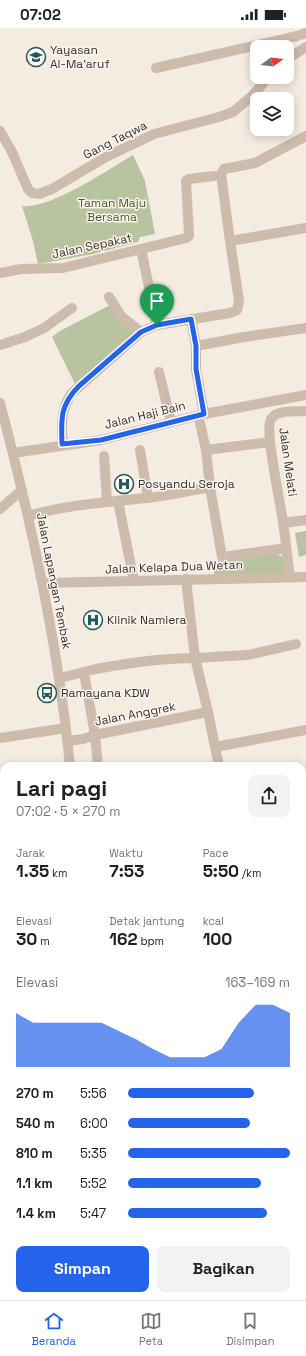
<!DOCTYPE html>
<html lang="id">
<meta charset="utf-8">
<style>
:root{--surface:#fff;--page:#f2f2f2;--text:#202124;--muted:#757577;--line:#e0e0e0;--accent:#2563eb}
body{margin:0;font-family:"Space Grotesk",sans-serif;background:var(--page);color:var(--text);height:100vh;display:flex;flex-direction:column;font-size:15px;white-space:nowrap}
*{box-sizing:border-box;margin:0}
p{font-size:13px;color:var(--muted)}
.icon{flex:none;width:22px;height:22px;fill:none;stroke:currentColor;stroke-width:2;stroke-linecap:round;stroke-linejoin:round}
.map{position:relative;flex:1;overflow:hidden}
.side{position:absolute;left:0px;top:734px;width:306px;height:538px;display:flex;flex-direction:column;background:var(--surface);border-radius:12px 12px 0 0;box-shadow:0 2px 10px #0003}
.side>*{flex:none}
.needle{width:26px;rotate:75deg}
.buttons{position:absolute;left:250px;top:12px;display:grid;gap:8px}
.buttons a{display:grid;place-items:center;width:44px;height:44px;border-radius:8px;background:var(--surface);box-shadow:0 2px 10px #0003;font-size:20px}
.pin{position:absolute;display:grid;place-items:center;width:34px;height:34px;color:#fff;margin:-41px -17px;border-radius:50% 50% 50% 0;rotate:-45deg;box-shadow:0 0 4px #0007}
.pin .icon{rotate:45deg}
.round{display:grid;place-items:center;flex:none;width:42px;height:42px;border-radius:8px;background:var(--page)}
.summary{display:flex;align-items:center;justify-content:space-between;height:68px;padding:0 16px}
h1{font-size:22px;font-weight:700;line-height:30px}
.metrics{display:grid;grid-template-columns:repeat(3,1fr);gap:6px;height:68px;padding:4px 16px}
.metrics div{display:grid;align-content:center}
.metrics b{font-size:17px;font-weight:700}
.metrics small{font-size:11px;font-weight:400}
.metrics p{font-size:11px}
.chart{height:112px;padding:8px 16px}
.chart p{display:flex;justify-content:space-between}
.chart svg{width:100%;height:72px;margin-top:4px;fill:var(--accent);opacity:.7}
.cta{display:flex;gap:8px;margin-top:auto;padding:8px 16px}
.cta a{flex:1;height:46px;border-radius:8px;background:var(--accent);color:#fff;font-size:16px;font-weight:700;line-height:46px;text-align:center}
.cta a+a{background:var(--page);color:var(--text)}
ul{padding:0 16px;list-style:none;font-size:13px}
li{display:grid;grid-template-columns:64px 48px 1fr;align-items:center;height:30px}
li i{height:10px;border-radius:5px;background:var(--accent)}
.status{display:flex;justify-content:space-between;align-items:center;height:28px;padding:0 20px;background:var(--surface);direction:ltr}
.status svg{height:11px;fill:currentColor}
.dock{display:flex;justify-content:space-around;align-items:center;height:56px;border-top:1px solid var(--line);background:var(--surface);font-size:11px;color:var(--muted)}
.dock a{display:grid;justify-items:center;gap:2px}
.dock .selected{color:var(--accent)}
.map>svg:first-child{display:block}
.green{fill:#b8c4a0}
.lines{fill:none;stroke-linecap:round;stroke-linejoin:round}
.minor{stroke:#cdbbac;stroke-width:10}
.route-casing{stroke:#fff;stroke-width:8}
.route{stroke:#2563eb;stroke-width:5}
.labels{text-anchor:middle;stroke-width:3;stroke-linejoin:round;paint-order:stroke}
.poi-label{font-size:12px;fill:#3b302b;stroke:#fbf5ee;text-anchor:start}
.street-label{font-size:12px;fill:#3b302b;stroke:#fbf5ee}
.park-label{font-size:12px;fill:#4a5a2e;stroke:#fbf5ee}
</style>
<div class="status"><b>07:02</b><svg viewBox="0 0 49 12"><path d="M0 12V9h3v3zM5 12V6h3v6zM10 12V3h3v9zM15 12V0h3v12zM26 1h20v11H26zM47 4h2v5h-2z"/></svg></div>
<div class="map">
<svg width="306" height="1272" viewBox="0 0 306 1272">
<rect width="100%" height="100%" fill="#f4ebe1"/>
<g class="green">
<path d="M133 127 145 153 155 206 140 209 138 214 93 226 38 236 33 213 22 178C49 182 109 141 133 127Z"/>
<polygon points="110,277 136,306 76,358 52,309 60,303"/>
<polygon points="306,503 306,527 299,529 295,505"/>
<polygon points="274,525 280,527 286,533 287,546 214,546 214,537 221,531"/>
<polygon points="4,1202 4,1268 11,1268 7,1272 0,1272 0,1203"/>
</g>
<g class="lines">
<g class="minor">
<polyline points="287,31 306,19"/>
<polyline points="156,40 297,8 306,5"/>
<polyline points="0,103 12,124 28,161 32,165 39,166 52,161 106,129 154,106 219,89 233,84 253,67 268,49"/>
<polyline points="230,213 221,146 224,141 255,135 306,108"/>
<polyline points="141,221 157,297"/>
<polyline points="0,245 21,241 63,240 186,210 189,208 189,206 186,153 189,151 214,148"/>
<polyline points="109,269 122,289 141,304"/>
<polyline points="191,291 196,318 196,341 204,386"/>
<polyline points="0,317 25,309 44,300 72,280"/>
<polyline points="196,318 244,309 306,300"/>
<polyline points="159,344 171,394"/>
<path d="M0 375C31 494 58 615 70 738"/>
<polyline points="200,395 206,422 210,459 222,529 286,520"/>
<path d="M63 416C61 398 61 382 71 366L141 304 157 297 230 285 237 282 239 273 230 213 306 200"/>
<polyline points="140,422 148,470"/>
<polyline points="206,422 270,414"/>
<polyline points="13,425 101,412 204,386 306,367"/>
<polyline points="104,428 107,474"/>
<polyline points="118,473 134,553"/>
<polyline points="0,481 22,462"/>
<path d="M28 488C66 477 107 474 146 470 168 468 189 463 210 459"/>
<polyline points="283,495 306,492"/>
<path d="M290 549C287 530 286 512 283 494 281 476 264 402 271 391 277 381 296 384 306 383"/>
<polyline points="186,551 195,630 248,627 296,616"/>
<polyline points="43,555 306,549"/>
<polyline points="84,645 95,707 98,738"/>
<path d="M59 650C71 648 83 644 96 641 128 635 161 630 195 630L208 684 215 719 306 702"/>
<polyline points="0,710 66,700"/>
<polyline points="68,713 83,711 95,707 208,684"/>
<polyline points="215,719 219,738"/>
<polyline points="0,863 4,863"/>
<polyline points="0,977 4,1008"/>
<polyline points="0,1029 4,1029"/>
<polyline points="0,1110 4,1109"/>
<polyline points="302,1161 306,1161"/>
<polyline points="0,1190 4,1189"/>
<polyline points="302,1201 306,1202"/>
<polyline points="159,1268 160,1272"/>
<polyline points="182,1268 183,1272"/>
<polyline points="296,1268 296,1272"/>
<polyline points="12,1272 16,1268"/>
</g>
</g>
<g class="lines">
<g class="route-casing">
<path id="route" d="M191 291 196 318V341L204 386 101 412 62 416C61 391 60 377 79 358L141 304 157 297Z"/>
</g>
<use href="#route" class="route"/>
</g>
<defs>
<g id="school-ring" transform="scale(1)"><circle r="9.5" fill="#fbf5ee" stroke="#1f5a5e" stroke-width="1.5"/><path d="M0-5L7-2L0 1L-7-2ZM-4 1L0 2.5L4 1V4Q0 6-4 4Z" fill="#1f5a5e"/></g>
<g id="hospital-ring" transform="scale(1)"><circle r="9.5" fill="#fbf5ee" stroke="#1f5a5e" stroke-width="1.5"/><path d="M-5-5h3v3.5h4V-5h3V5h-3V1.5h-4V5h-3Z" fill="#1f5a5e"/></g>
<g id="bus-ring" transform="scale(1)"><circle r="9.5" fill="#fbf5ee" stroke="#1f5a5e" stroke-width="1.5"/><path d="M-5-6H5V4H4V6H2V4H-2V6H-4V4H-5ZM-3.5-4V0h7V-4ZM-3.5 1.2v1.5H-2V1.2ZM2 1.2v1.5H3.5V1.2Z" fill="#1f5a5e"/></g>
</defs>
<g fill-rule="evenodd">
<use href="#school-ring" x="36" y="29"/>
<use href="#hospital-ring" x="124" y="456"/>
<use href="#hospital-ring" x="93" y="592"/>
<use href="#bus-ring" x="47" y="665"/>
</g>
<g class="labels">
<g class="poi-label">
<text x="50" y="26">Yayasan<tspan x="50" dy="14">Al-Ma'aruf</tspan></text>
<text x="138" y="460">Posyandu Seroja</text>
<text x="107" y="596">Klinik Namiera</text>
<text x="61" y="669">Ramayana KDW</text>
</g>
<g class="street-label">
<text transform="translate(115 112) rotate(-27)" y="4">Gang Taqwa</text>
<text transform="translate(92 218) rotate(-12)" y="4">Jalan Sepakat</text>
<text transform="translate(145 387) rotate(-14)" y="4">Jalan Haji Bain</text>
<text transform="translate(288 434) rotate(82)" y="4">Jalan Melati</text>
<text transform="translate(174 539) rotate(-2)" y="4">Jalan Kelapa Dua Wetan</text>
<text transform="translate(54 553) rotate(79)" y="4">Jalan Lapangan Tembak</text>
<text transform="translate(135 686) rotate(-11)" y="4">Jalan Anggrek</text>
</g>
<g class="park-label">
<text x="112" y="179">Taman Maju<tspan x="112" dy="14">Bersama</tspan></text>
</g>
</g>
</svg>
<div class="buttons">
<a><svg class="needle" viewBox="-14 -14 28 28"><path d="M0-13l5 13h-10z" fill="#e53935"/><path d="M0 13l5-13h-10z" fill="#757577"/></svg></a>
<a><svg class="icon" aria-label="layers" viewBox="0 0 24 24"><path d="M12 4l9 5-9 5-9-5zM3 14l9 5 9-5"/></svg></a>
</div>
<div class="pin" style="left:157px;top:297px;background:#1e9e55"><svg class="icon" aria-label="arrive" viewBox="0 0 24 24"><path d="M6 21V4h12l-3 4 3 4H6"/></svg></div>
<section class="side">
<div class="summary"><div><h1>Lari pagi</h1><p>07:02 · 5 × 270 m</p></div><a class="round"><svg class="icon" aria-label="share" viewBox="0 0 24 24"><path d="M12 15V3M7 8l5-5 5 5M5 13v7h14v-7"/></svg></a></div>
<div class="metrics">
<div><p>Jarak</p><b>1.35<small> km</small></b></div>
<div><p>Waktu</p><b>7:53</b></div>
<div><p>Pace</p><b>5:50<small> /km</small></b></div>
</div>
<div class="metrics">
<div><p>Elevasi</p><b>30<small> m</small></b></div>
<div><p>Detak jantung</p><b>162<small> bpm</small></b></div>
<div><p>kcal</p><b>100</b></div>
</div>
<div class="chart"><p><span>Elevasi</span>163–169 m</p>
<svg viewBox="0 0 160 44" preserveAspectRatio="none"><path d="M0 44V11L10 17L20 17L30 17L40 17L50 17L60 22L70 27L80 33L90 38L100 38L110 38L120 33L130 17L140 6L150 6L160 11V44z"/></svg>
</div>
<ul>
<li><b>270 m</b>5:56<i style="width:78%"></i></li>
<li><b>540 m</b>6:00<i style="width:75%"></i></li>
<li><b>810 m</b>5:35<i style="width:100%"></i></li>
<li><b>1.1 km</b>5:52<i style="width:82%"></i></li>
<li><b>1.4 km</b>5:47<i style="width:86%"></i></li>
</ul>
<div class="cta"><a>Simpan</a><a>Bagikan</a></div>
</section>
</div>
<nav class="dock">
<a class="selected"><svg class="icon" aria-label="home" viewBox="0 0 24 24"><path d="M3 11l9-7 9 7M6 9v11h12V9"/></svg>Beranda</a>
<a><svg class="icon" aria-label="map" viewBox="0 0 24 24"><path d="M3 6l6-2 6 2 6-2v14l-6 2-6-2-6 2zM9 4v14M15 6v14"/></svg>Peta</a>
<a><svg class="icon" aria-label="saved" viewBox="0 0 24 24"><path d="M7 4h10v16l-5-4-5 4z"/></svg>Disimpan</a>
</nav>
